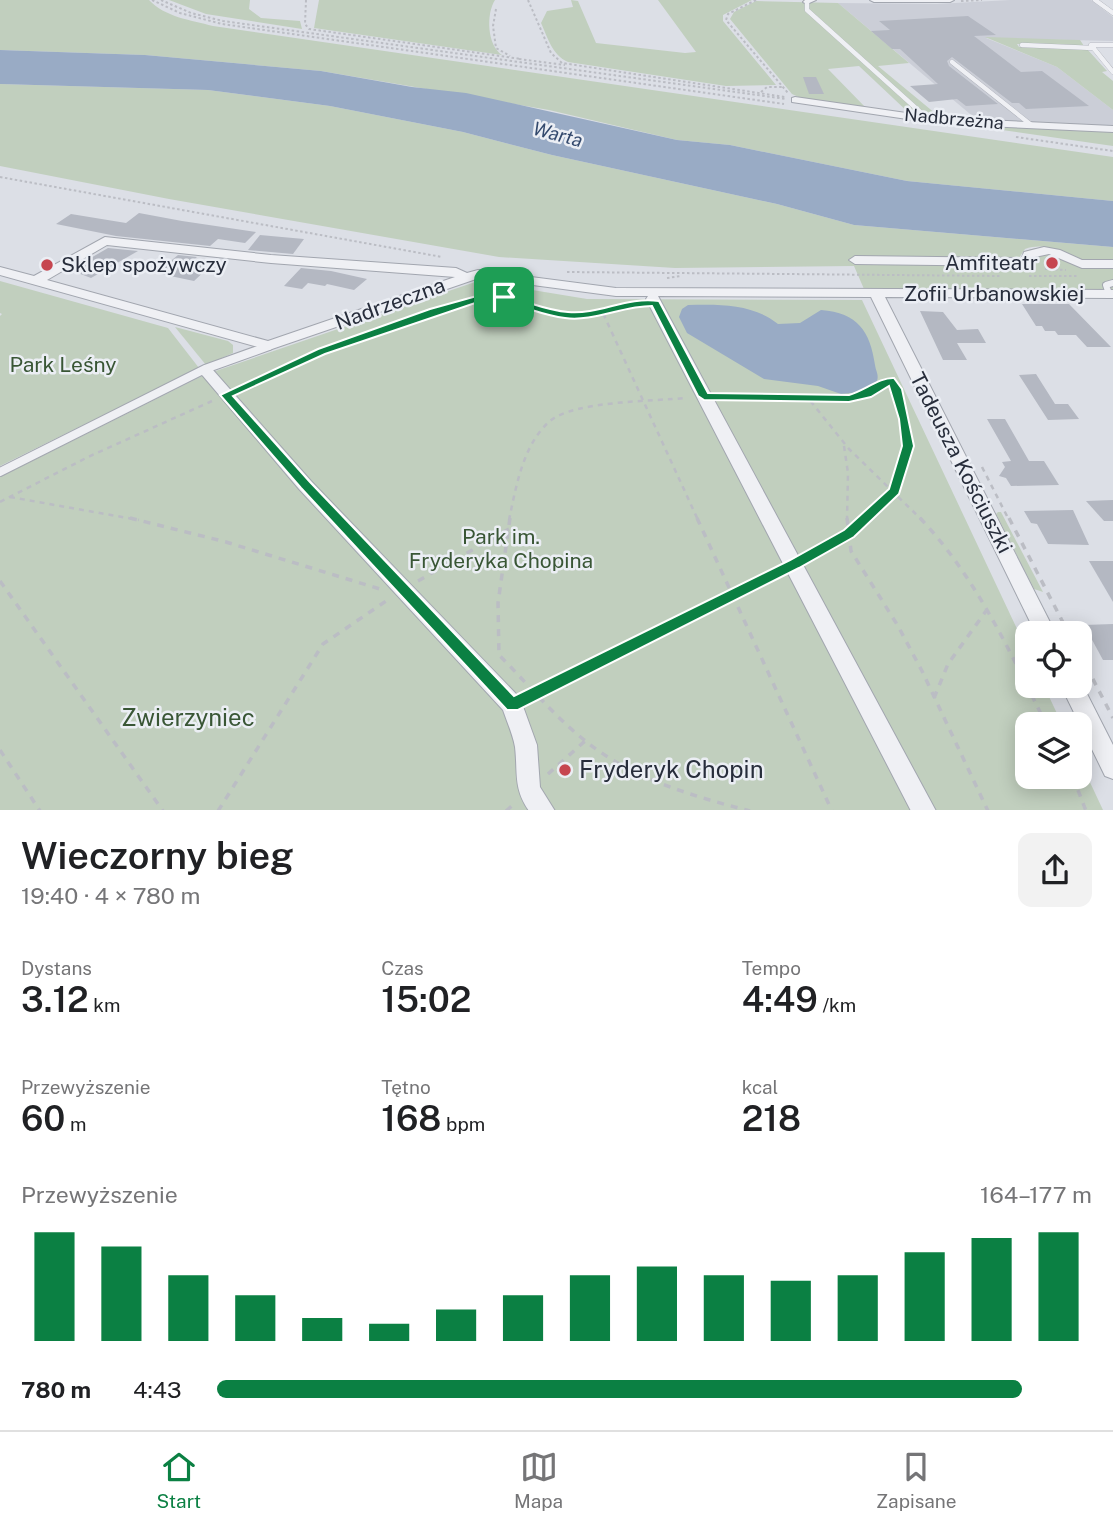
<!DOCTYPE html>
<html lang="pl">
<meta charset="utf-8">
<style>
:root{--surface:#fff;--page:#f2f2f2;--text:#202124;--muted:#757577;--line:#e0e0e0;--accent:#0b8043}
body{margin:0;font-family:"Public Sans",sans-serif;background:var(--page);color:var(--text);height:100vh;display:flex;flex-direction:column;font-size:26px;white-space:nowrap}
*{box-sizing:border-box;margin:0}
p{font-size:23px;color:var(--muted)}
.icon{flex:none;width:38px;height:38px;fill:none;stroke:currentColor;stroke-width:2;stroke-linecap:round;stroke-linejoin:round}
.map{position:relative;height:810px;overflow:hidden}
.side{display:flex;flex-direction:column;background:var(--surface);flex:1}
.side>*{flex:none}
.buttons{position:absolute;left:1015px;top:621px;display:grid;gap:14px}
.buttons a{display:grid;place-items:center;width:77px;height:77px;border-radius:14px;background:var(--surface);box-shadow:0 4px 18px #0003;font-size:35px}
.pin{position:absolute;display:grid;place-items:center;width:60px;height:60px;color:#fff;margin:-30px;border-radius:14px;box-shadow:0 4px 10px #0006}
.round{display:grid;place-items:center;flex:none;width:74px;height:74px;border-radius:14px;background:var(--page)}
.overview{display:flex;align-items:center;justify-content:space-between;height:119px;padding:0 21px}
h1{font-size:38px;font-weight:600;line-height:52px}
.stats{display:grid;grid-template-columns:repeat(3,1fr);gap:10px;height:119px;padding:7px 21px}
.stats div{display:grid;align-content:center}
.stats b{font-size:35px;font-weight:600}
.stats small{font-size:19px;font-weight:400}
.stats p{font-size:19px}
.chart{height:196px;padding:14px 21px}
.chart p{display:flex;justify-content:space-between}
.chart svg{width:100%;height:126px;margin-top:7px;stroke:var(--accent);stroke-width:6}
ul{padding:0 21px;list-style:none;font-size:23px}
li{display:grid;grid-template-columns:112px 84px 1fr;align-items:center;height:52px}
li i{height:18px;border-radius:9px;background:var(--accent)}
.tab-bar{display:flex;justify-content:space-around;align-items:center;height:98px;border-top:2px solid var(--line);background:var(--surface);font-size:19px;color:var(--muted)}
.tab-bar a{display:grid;justify-items:center;gap:4px}
.tab-bar .active{color:var(--accent)}
.map>svg:first-child{display:block}
.built{fill:#cbced7}
.green{fill:#c1cfbe}
.water{fill:#99abc5}
.building{fill:#b4b8c2}
.lines{fill:none;stroke-linecap:round;stroke-linejoin:round}
.lane-far2-casing{stroke:#a2a6af;stroke-width:5}
.lane-far1-casing{stroke:#a2a6af;stroke-width:8}
.lane-casing{stroke:#a2a6af;stroke-width:10}
.street-casing{stroke:#a2a6af;stroke-width:2}
.path-far2{stroke:#bbbdc4;stroke-width:2;stroke-dasharray:2.5 2.5;stroke-linecap:butt}
.path-far1{stroke:#bbbdc4;stroke-width:2.5;stroke-dasharray:5 5;stroke-linecap:butt}
.path{stroke:#bbbdc4;stroke-width:3.5;stroke-dasharray:7 7;stroke-linecap:butt}
.lane-far2{stroke:#eff0f4;stroke-width:4.5}
.lane-far1{stroke:#eff0f4;stroke-width:6}
.lane{stroke:#eff0f4;stroke-width:8}
.street{fill:#eff0f4;fill-rule:evenodd}
.route{fill:#0b8043;stroke:#fff;stroke-width:2;fill-rule:evenodd}
.poi-dot{fill:#c64650;stroke:#ebeef4;stroke-width:2.5}
.labels{text-anchor:middle;stroke-width:5;stroke-linejoin:round;paint-order:stroke}
.far-street-label{font-size:18px;fill:#272d3b;stroke:#ebeef4}
.far-water-label{font-size:19px;font-style:italic;fill:#33496d;stroke:#ebeef4}
.poi-label{font-size:21px;fill:#272d3b;stroke:#ebeef4;text-anchor:end}
.street-label{font-size:21px;fill:#272d3b;stroke:#ebeef4}
.park-label{font-size:21px;fill:#395635;stroke:#ebeef4}
.near-park-label{font-size:24px;fill:#395635;stroke:#ebeef4}
.near-poi-label{font-size:24px;fill:#272d3b;stroke:#ebeef4;text-anchor:start}
</style>
<div class="map">
<svg width="1113" height="811" viewBox="0 0 1113 811">
<rect width="100%" height="100%" fill="#dcdfe6"/>
<polygon class="built" points="1010,0 1091,0 1113,17 1113,41 986,38 1057,67 1113,110 1113,127 976,119 838,3 937,4"/>
<g class="green">
<path d="M0 0H149C165 17 190 20 213 26L1113 157V201L907 181 730 145 677 140 549 110 321 71 145 55 0 50Z"/>
<polygon points="169,0 250,0 249,9 261,18 300,21 302,29 206,14"/>
<path d="M319 0H495C486 14 487 45 502 55L314 28Z"/>
<path d="M571 0 578 1 596 43 685 53 696 52 658 0H752L723 15V21L776 85 726 86 568 62C552 55 548 38 541 23L547 11 573 7Z"/>
<polygon points="756,1 838,3 909,63 878,66 942,119 910,114 859,66 828,69 867,109 803,99 792,94 730,19 734,12"/>
<polygon points="985,37 1080,40 1084,46 1017,44 1019,47 1087,49 1107,71 1102,72 1113,81 1113,110 1057,67"/>
<path d="M0 84 208 90 330 106 463 132 552 155 777 204 854 225 1113 247V260C1103 260 1088 262 1079 259 1060 252 1046 242 1025 249L1019 258H852L1022 259 1024 252C1045 241 1058 256 1078 261 1089 263 1102 261 1113 261V291L864 289 854 266 675 268 499 257 169 199 0 166Z"/>
<polygon points="967,125 1113,131 1113,146"/>
<polygon points="0,281 168,328 199,368 0,466 0,316 2,314 0,313"/>
<polygon points="478,281 587,299 862,300 1027,650 1027,686 1044,686 1062,724 1027,724 1027,777 1080,777 1080,761 1103,810 0,811 0,477 204,375"/>
<polygon points="175,327 228,341 233,345 233,353 206,365"/>
<polygon points="998,512 1001,512 1043,592 1034,589 996,514"/>
</g>
<g class="water">
<polygon points="0,50 145,55 321,71 412,87 466,93 677,140 730,145 907,181 1113,201 1113,247 854,225 777,204 552,155 463,132 330,106 208,90 0,84"/>
<path d="M688 305C721 304 753 304 778 324L800 323 821 310C858 313 870 331 875 365 876 372 879 374 877 381L861 392 841 394 818 386 764 379 687 333 679 317 682 309Z"/>
</g>
<g class="building">
<polygon points="968,16 996,35 974,36 1021,72 1042,71 1089,106 1026,109 1019,103 1012,103 952,57 947,61 949,66 998,104 966,106 957,99 929,102 910,86 938,84 900,49 892,49 871,31 890,30 879,21"/>
<polygon points="803,77 816,77 824,94 809,94"/>
<polygon points="139,213 182,221 256,232 245,243 218,239 210,246 116,236 56,224 71,214 126,223"/>
<polygon points="260,235 304,239 293,254 248,250"/>
<polygon points="108,248 138,251 91,278 70,270"/>
<polygon points="178,255 197,257 190,263 209,267 194,281 156,273"/>
<polygon points="301,268 331,271 367,279 354,290 327,284 325,286 308,283 302,289 284,286"/>
<polygon points="1022,304 1069,304 1111,347 1087,347 1076,335 1058,335 1055,331 1045,331 1042,326 1036,326"/>
<polygon points="920,311 943,312 957,330 978,329 986,343 957,343 967,360 943,360"/>
<polygon points="1036,374 1055,404 1068,404 1079,419 1048,420 1019,375"/>
<polygon points="987,419 1005,419 1029,461 1044,461 1059,485 1011,486 1006,478 999,476 1005,467 1002,462 1011,461"/>
<polygon points="1113,500 1113,521 1104,521 1086,501"/>
<polygon points="1073,510 1089,545 1048,544 1037,524 1031,523 1024,511"/>
<polygon points="1089,561 1113,561 1113,602"/>
<polygon points="1113,624 1113,660 1103,660 1084,625"/>
</g>
<g class="lines">
<g class="lane-far2-casing">
<g id="lane-far2">
<polyline points="1095,0 1113,13"/>
<polyline points="807,2 807,10 928,119"/>
<polyline points="1022,45 1093,48"/>
<polyline points="1113,45 1091,45 1113,72"/>
<polyline points="952,62 1030,124"/>
</g>
</g>
<g class="lane-far1-casing">
<polyline id="lane-far1" points="1109,294 1106,285 1113,283"/>
</g>
<g class="lane-casing">
<polyline id="lane" points="0,472 205,369 269,346"/>
</g>
<g class="street-casing">
<g id="street">
<polygon points="805,0 816,0 807,4 803,2"/>
<polygon points="870,0 954,0 950,2 874,2"/>
<polygon points="795,97 941,118 1113,126 1113,132 941,124 792,102 792,98"/>
<path d="M105 237 271 255 456 268 467 273 478 270 616 288 1113 290V298L885 297 1056 634H1036L871 297 658 296 936 811H911L646 299 648 296H616L479 278 269 350 0 275V267L34 276ZM107 245 271 263 455 277 268 341 47 280Z"/>
<polygon points="1044,247 1060,250 1082,260 1113,260 1113,268 1082,268 1049,254 1035,257 1033,265 1028,266 855,264 849,260 855,256 1022,258 1024,252"/>
<path d="M208 368 213 370 311 481 520 698 537 745 540 787 555 811H529C513 788 518 773 515 747 513 735 507 722 503 710L299 489 203 376 200 373Z"/>
<polygon points="1080,680 1113,745 1113,779 1105,776 1061,686 1080,686"/>
</g>
</g>
<g class="path-far2">
<polyline points="152,0 180,13 222,24 784,104"/>
<polyline points="161,0 191,13 223,21 786,99"/>
<polyline points="306,0 305,24 309,29 521,59"/>
<polyline points="528,0 551,53 562,63 785,97"/>
<polyline points="756,0 728,14 726,20 788,93"/>
<polyline points="961,1 982,0"/>
<polyline points="496,9 493,26 496,48 510,56"/>
<polyline points="519,59 565,65"/>
<polyline points="761,92 767,87 782,87"/>
<polyline points="1016,137 1113,151"/>
<polyline points="0,177 442,257"/>
<polyline points="1045,269 1066,270"/>
<polyline points="567,272 1001,276"/>
<polyline points="1029,276 1078,276"/>
<polyline points="667,278 681,276"/>
<polyline points="482,298 506,298"/>
</g>
<g class="path-far1">
<polyline points="500,296 564,315 602,311"/>
<polyline points="618,305 602,311 698,520"/>
<polyline points="240,388 322,352 484,297 499,296"/>
<polyline points="722,397 808,398 849,449 922,520"/>
<path d="M810 398 857 397 891 381C920 432 906 482 865 520"/>
<polyline points="844,446 848,473 847,520"/>
<polyline points="982,467 1009,520"/>
<polyline points="10,497 139,520"/>
<polyline points="0,502 88,457 212,401"/>
<path d="M509 520C516 487 523 444 550 421 573 401 655 401 687 398"/>
</g>
<g class="path">
<polyline points="130,518 226,542 380,589"/>
<path d="M510 518 498 603 499 655C527 683 552 714 583 739 630 778 692 796 750 811"/>
<polyline points="697,518 832,811"/>
<polyline points="847,518 851,551 898,626 922,671 988,811"/>
<path d="M920 518C976 577 1010 652 1046 724"/>
<polyline points="1009,518 1069,634"/>
<polyline points="806,558 867,518"/>
<polyline points="0,581 163,811"/>
<polyline points="418,581 509,529"/>
<polyline points="1080,654 1113,718"/>
<polyline points="528,697 779,572"/>
<polyline points="934,698 948,664 986,611"/>
<polyline points="0,750 40,811"/>
<polyline points="548,774 585,741"/>
<polyline points="1073,777 1086,811"/>
<polyline points="218,811 323,644 389,599"/>
<polyline points="506,811 514,804"/>
</g>
<use href="#lane-far2" class="lane-far2"/>
<use href="#lane-far1" class="lane-far1"/>
<use href="#lane" class="lane"/>
<use href="#street" class="street"/>
</g>
<path class="route" d="M484 294C515 294 539 310 568 312 599 315 627 296 659 301L708 393 849 395C864 391 880 377 894 378L902 389 914 446 899 494 854 537 799 568 518 710H507L301 488 220 395 318 349 430 309ZM484 300C513 300 537 315 565 318 593 322 622 306 652 306L698 396 704 400 849 402 871 397 889 386 899 419 902 446 889 489 844 530 790 560 514 696 310 482 233 396 325 354Z"/>
<g class="poi-dot">
<circle cx="1052" cy="263" r="7"/>
<circle cx="47" cy="265" r="7"/>
<circle cx="565" cy="770" r="7"/>
</g>
<g class="labels">
<g class="far-street-label">
<text transform="translate(954 119) rotate(5)" y="6">Nadbrzeżna</text>
</g>
<g class="far-water-label">
<text transform="translate(558 134) rotate(15)" y="7">Warta</text>
</g>
<g class="poi-label">
<text x="1038" y="270">Amfiteatr</text>
<text x="61" y="272" text-anchor="start">Sklep spożywczy</text>
</g>
<g class="street-label">
<text x="994" y="301">Zofii Urbanowskiej</text>
<text transform="translate(390 304) rotate(-20)" y="7">Nadrzeczna</text>
<text transform="translate(961 463) rotate(63)" y="7">Tadeusza Kościuszki</text>
</g>
<g class="park-label">
<text x="63" y="372">Park Leśny</text>
<text x="501" y="544">Park im.<tspan x="501" dy="24">Fryderyka Chopina</tspan></text>
</g>
<g class="near-park-label">
<text x="188" y="726">Zwierzyniec</text>
</g>
<g class="near-poi-label">
<text x="579" y="778">Fryderyk Chopin</text>
</g>
</g>
</svg>
<div class="buttons">
<a><svg class="icon" aria-label="locate" viewBox="0 0 24 24"><circle cx="12" cy="12" r="6"/><path d="M12 2v4M12 18v4M2 12h4M18 12h4"/></svg></a>
<a><svg class="icon" aria-label="layers" viewBox="0 0 24 24"><path d="M12 4l9 5-9 5-9-5zM3 14l9 5 9-5"/></svg></a>
</div>
<div class="pin" style="left:504px;top:297px;background:#1e9e55"><svg class="icon" aria-label="arrive" viewBox="0 0 24 24"><path d="M6 21V4h12l-3 4 3 4H6"/></svg></div>
</div>
<section class="side">
<div class="overview"><div><h1>Wieczorny bieg</h1><p>19:40 · 4 × 780 m</p></div><a class="round"><svg class="icon" aria-label="share" viewBox="0 0 24 24"><path d="M12 15V3M7 8l5-5 5 5M5 13v7h14v-7"/></svg></a></div>
<div class="stats">
<div><p>Dystans</p><b>3.12<small> km</small></b></div>
<div><p>Czas</p><b>15:02</b></div>
<div><p>Tempo</p><b>4:49<small> /km</small></b></div>
</div>
<div class="stats">
<div><p>Przewyższenie</p><b>60<small> m</small></b></div>
<div><p>Tętno</p><b>168<small> bpm</small></b></div>
<div><p>kcal</p><b>218</b></div>
</div>
<div class="chart"><p><span>Przewyższenie</span>164–177 m</p>
<svg viewBox="0 0 160 44" preserveAspectRatio="none"><path d="M5 44V6M15 44V11M25 44V21M35 44V28M45 44V36M55 44V38M65 44V33M75 44V28M85 44V21M95 44V18M105 44V21M115 44V23M125 44V21M135 44V13M145 44V8M155 44V6"/></svg>
</div>
<ul>
<li><b>780 m</b>4:43<i style="width:92%"></i></li>
</ul>
</section>
<nav class="tab-bar">
<a class="active"><svg class="icon" aria-label="home" viewBox="0 0 24 24"><path d="M3 11l9-7 9 7M6 9v11h12V9"/></svg>Start</a>
<a><svg class="icon" aria-label="map" viewBox="0 0 24 24"><path d="M3 6l6-2 6 2 6-2v14l-6 2-6-2-6 2zM9 4v14M15 6v14"/></svg>Mapa</a>
<a><svg class="icon" aria-label="saved" viewBox="0 0 24 24"><path d="M7 4h10v16l-5-4-5 4z"/></svg>Zapisane</a>
</nav>
